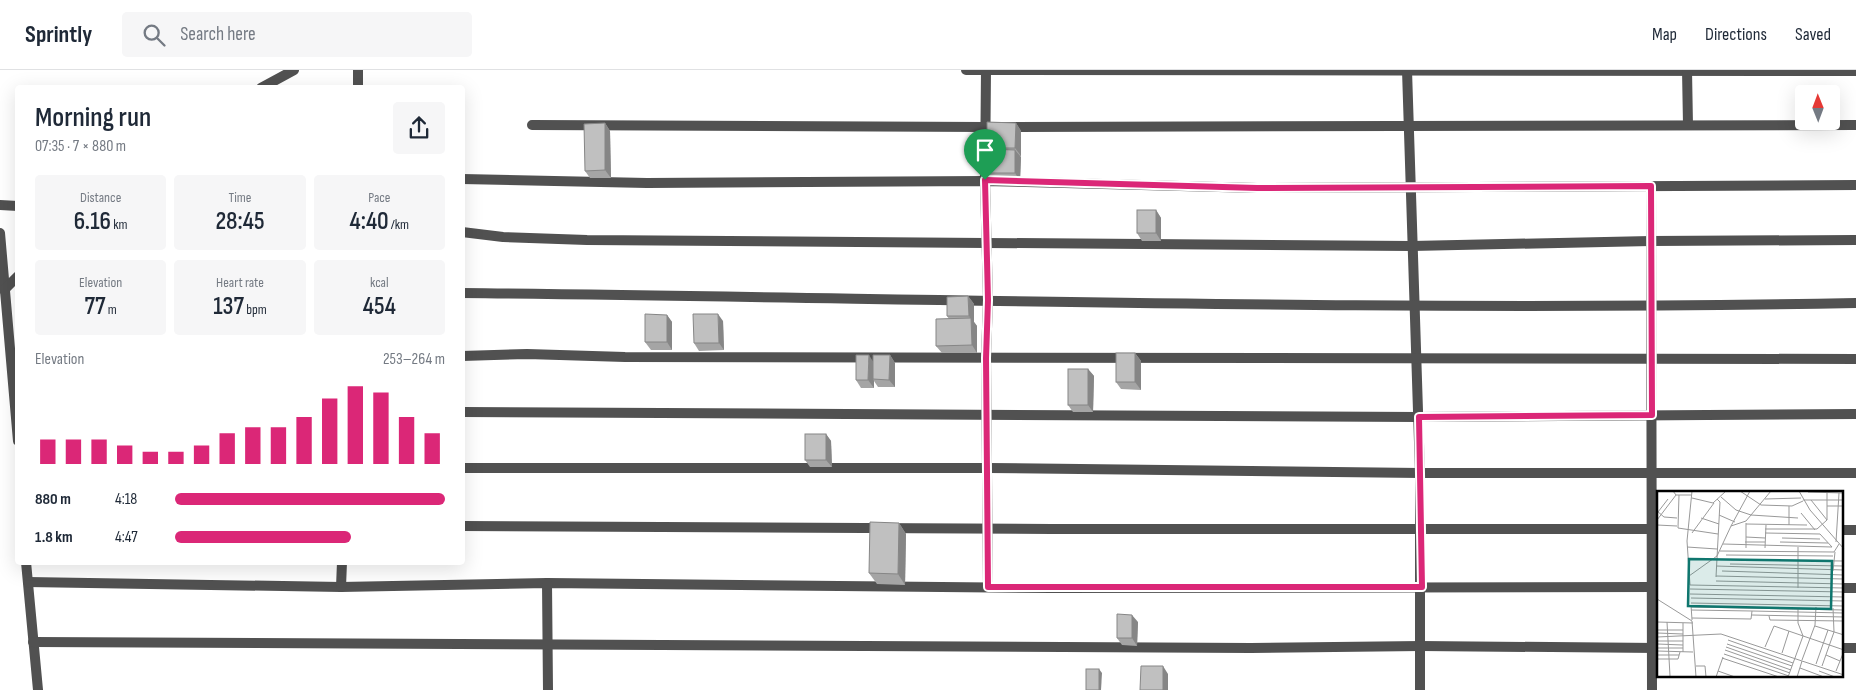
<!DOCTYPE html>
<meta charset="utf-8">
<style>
:root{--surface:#fff;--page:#f6f6f7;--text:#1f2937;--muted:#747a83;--line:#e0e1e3;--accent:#db2777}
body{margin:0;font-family:"Sofia Sans Condensed",sans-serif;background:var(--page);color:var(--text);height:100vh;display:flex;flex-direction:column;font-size:19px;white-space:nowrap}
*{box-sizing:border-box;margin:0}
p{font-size:16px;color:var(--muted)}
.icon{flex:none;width:28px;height:28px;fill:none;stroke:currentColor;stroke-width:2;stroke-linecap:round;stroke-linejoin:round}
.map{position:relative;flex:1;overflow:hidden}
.details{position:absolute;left:15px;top:15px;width:450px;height:480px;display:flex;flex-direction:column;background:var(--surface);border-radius:5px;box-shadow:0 5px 20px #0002}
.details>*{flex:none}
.needle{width:32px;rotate:359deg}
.controls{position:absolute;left:1795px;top:15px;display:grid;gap:10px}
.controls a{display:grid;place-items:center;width:45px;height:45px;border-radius:5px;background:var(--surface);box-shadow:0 5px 20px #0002;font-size:25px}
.pin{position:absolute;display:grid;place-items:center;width:42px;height:42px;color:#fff;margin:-51px -21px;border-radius:50% 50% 50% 0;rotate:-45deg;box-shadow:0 0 5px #0007}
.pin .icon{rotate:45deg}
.round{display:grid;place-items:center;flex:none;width:52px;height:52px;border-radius:5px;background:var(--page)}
.head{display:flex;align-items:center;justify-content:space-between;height:85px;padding:0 20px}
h1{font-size:28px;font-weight:600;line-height:38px}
.stats{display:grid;grid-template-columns:repeat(3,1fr);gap:8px;height:85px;padding:5px 20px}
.stats div{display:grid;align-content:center;border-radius:5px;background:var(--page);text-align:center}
.stats b{font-size:25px;font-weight:600}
.stats small{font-size:14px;font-weight:400}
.stats p{font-size:14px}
.chart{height:140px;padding:10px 20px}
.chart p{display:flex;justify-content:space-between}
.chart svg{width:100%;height:90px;margin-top:5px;stroke:var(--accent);stroke-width:6}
ul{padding:0 20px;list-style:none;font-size:16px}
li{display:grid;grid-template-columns:80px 60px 1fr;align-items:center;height:38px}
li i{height:12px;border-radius:6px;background:var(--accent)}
header{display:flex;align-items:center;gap:30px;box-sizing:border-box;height:70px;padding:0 25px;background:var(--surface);border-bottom:1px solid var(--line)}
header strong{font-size:24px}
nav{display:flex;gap:28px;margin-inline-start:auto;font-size:18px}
.search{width:350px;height:45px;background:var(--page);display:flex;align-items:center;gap:12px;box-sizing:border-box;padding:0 18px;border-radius:5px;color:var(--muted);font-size:19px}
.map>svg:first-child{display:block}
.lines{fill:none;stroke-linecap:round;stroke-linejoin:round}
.minor{stroke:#515151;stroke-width:10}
.wall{fill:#a5a5a5}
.shaded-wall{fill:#868686}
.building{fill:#c0c0c0;stroke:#868686}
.route-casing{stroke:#fff;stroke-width:10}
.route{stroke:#db2777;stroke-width:6}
.inset-road{fill:none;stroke:#999;stroke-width:1}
.view{fill:#0f766e;fill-opacity:0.15;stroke:#0f766e;stroke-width:2.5}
.inset-edge{fill:none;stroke:#000;stroke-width:2.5}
</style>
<header>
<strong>Sprintly</strong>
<div class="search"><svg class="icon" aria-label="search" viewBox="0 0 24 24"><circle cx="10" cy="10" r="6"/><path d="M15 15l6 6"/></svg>Search here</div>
<nav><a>Map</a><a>Directions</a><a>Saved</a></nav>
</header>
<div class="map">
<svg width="1856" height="620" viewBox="0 0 1856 620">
<rect width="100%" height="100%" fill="#fff"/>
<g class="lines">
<g class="minor">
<polyline points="966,0 1856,1"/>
<polyline points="986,0 985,111 988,230 986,287 988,517"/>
<polyline points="1407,0 1420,403 1420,620"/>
<polyline points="1687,0 1688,55"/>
<polyline points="261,18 294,0"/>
<polyline points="358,18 358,0"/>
<polyline points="532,55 986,57 1856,55"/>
<polyline points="462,109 647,113 985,111 1257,118 1856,115"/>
<polyline points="1651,116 1652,620"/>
<polyline points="0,135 18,136"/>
<polyline points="462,162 503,167 587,170 1412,176 1651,171 1856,170"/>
<polyline points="0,163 18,371"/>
<polyline points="4,220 18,206"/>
<path d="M462 223C927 228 1392 242 1856 233"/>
<polyline points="462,286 527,284 625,287 1856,289"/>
<polyline points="462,342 1419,347 1856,344"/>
<polyline points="462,398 988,398 1420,403 1856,403"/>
<polyline points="462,456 1052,459 1658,459"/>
<polyline points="1842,460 1856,460"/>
<polyline points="26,492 38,620"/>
<polyline points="28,512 341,517 547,513 1051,518 1658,517"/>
<polyline points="547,513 548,620"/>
<polyline points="341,517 342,492"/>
<polyline points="1842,518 1856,518"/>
<polyline points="33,572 1251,578 1421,576 1658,578"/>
<polyline points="1842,578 1856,578"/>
</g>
</g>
<g class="wall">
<polygon points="605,53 610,61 611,108 590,108 585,101"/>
<polygon points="1016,53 1021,61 1021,86 1020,86 1021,87 1020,111 991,110 986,103 987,79 987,78"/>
<polygon points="1156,140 1161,148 1161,171 1142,171 1137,163"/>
<polygon points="968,226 974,234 974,252 977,256 977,283 942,283 936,276 949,249 947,246"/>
<polygon points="667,245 672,252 672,280 651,280 645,272"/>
<polygon points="723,251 724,280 699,281 694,273"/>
<polygon points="1135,283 1141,291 1141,320 1121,319 1116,312"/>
<polygon points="890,285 895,293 895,317 878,317 874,311 874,318 861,318 856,310"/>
<polygon points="1088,299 1094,306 1093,342 1073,342 1068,335"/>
<polygon points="826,364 831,371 832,397 810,397 805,390"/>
<polygon points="899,453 906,464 905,515 877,514 869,503"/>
<polygon points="1138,552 1137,576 1122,575 1117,568"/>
</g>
<g class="shaded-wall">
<polygon points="605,53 610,61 611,108 605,100"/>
<polygon points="1016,53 1021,61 1021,86 1015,78"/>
<polygon points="1015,80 1021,87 1020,111 1015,103"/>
<polygon points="1156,140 1161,148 1161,171 1156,163"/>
<polygon points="968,226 974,234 974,252 977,256 977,283 972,275 971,250 969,246"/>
<polygon points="718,244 723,251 724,280 719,273"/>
<polygon points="667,245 672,252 672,280 667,272"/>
<polygon points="1135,283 1141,291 1141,320 1135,312"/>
<polygon points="869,285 874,293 873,309 874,311 874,318 868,310"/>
<polygon points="890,285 895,293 895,317 889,310"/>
<polygon points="1088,299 1094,306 1093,342 1088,335"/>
<polygon points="826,364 831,371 832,397 826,390"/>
<polygon points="899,453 906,464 905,515 898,504"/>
<polygon points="1132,545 1138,552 1137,576 1132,568"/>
<polygon points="1163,596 1168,604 1168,620 1163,620"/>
<polygon points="1099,599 1102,603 1101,620 1099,620"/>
</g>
<g class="building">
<polygon points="987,52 1016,53 1015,78 987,78"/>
<polygon points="605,53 605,100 585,101 584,54"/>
<polygon points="987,79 1015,80 1015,103 986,103"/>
<rect x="1137" y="140" width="19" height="23"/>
<polygon points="968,226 969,246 947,246 947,227"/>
<polygon points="645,244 667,245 667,272 645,272"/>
<polygon points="693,244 718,244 719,273 694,273"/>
<polygon points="971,248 972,275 936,276 936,249"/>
<rect x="1116" y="283" width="19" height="29"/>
<polygon points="856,285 869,285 868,310 856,310"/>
<polygon points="873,285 890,285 889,310 873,309"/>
<rect x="1068" y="299" width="20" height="36"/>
<rect x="805" y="364" width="21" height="26"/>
<polygon points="870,452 899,453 898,504 869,503"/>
<polygon points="1117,544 1132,545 1132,568 1117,568"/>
<polygon points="1141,596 1163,596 1163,620 1140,620"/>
<rect x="1086" y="599" width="13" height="21"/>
</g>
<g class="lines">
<g class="route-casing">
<polygon id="route" points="985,110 1257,118 1651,116 1652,345 1419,347 1422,517 988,517 986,288 988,230"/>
</g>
<use href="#route" class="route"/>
</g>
<g transform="translate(1657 421)">
<rect width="186" height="186" fill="#fff"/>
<path class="inset-road" d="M16 0 19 4H35M83 0 104 14 135 15 146 10M142 0 153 19 187 58M151 1 187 2M22 4 21 37 61 43M64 6 79 19 94 24 141 27M35 7 56 12 69 0M108 8 144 7M146 9H187M154 9 170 29M170 15H187M0 20 7 26 20 27M1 21 11 8M144 22 158 39M62 24 78 31M44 27 62 33M0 29 19 4M89 33 150 34M0 34 20 35M132 34V15M74 35 93 0M108 38H160L170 29V0M35 42 57 12M108 42 163 43 175 56M89 46 108 47M125 47 163 48M88 51H108M123 51 171 52M179 51 182 2M66 53 175 56M30 56 60 58M141 56V97M89 57V32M108 57 109 34M63 60 177 61 182 53M69 64 176 65M82 69 187 70M73 73 187 75M59 75 187 79M65 80 187 84M176 80 178 61M32 85 60 65 74 35 89 30 114 0M59 85 187 88M59 86 63 11 60 8M59 90 187 93M33 94 187 97M33 94 30 50 35 0M33 98 187 101M33 103 187 106M34 107 187 110M0 108 35 130M34 112 187 115M34 114 35 129M34 116 187 119M34 119 95 120 94 128 35 127M95 120 187 122M95 124 187 126M112 125 113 129 187 130M35 130 39 186M0 131 36 132M10 131 13 185M158 135 187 144M0 139H26M0 142 26 143M0 146 64 143 187 184M71 149 136 172M0 150H26M0 153 26 154M70 153 135 175M69 156 134 179M108 156 117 135 187 159M0 157H26M68 159 133 182M0 160 36 161M26 161V132M125 162 132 140M67 163 132 185M0 164H22M169 164 183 170M65 167 122 186M0 168H21L23 161M145 169 158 134 159 116M159 173 171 139M39 175H48L49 186M165 175 177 141 176 117M143 177 167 186M61 180 78 186M162 180 178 186M179 180 187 160M59 186 66 166M131 186 146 145 141 132V117M140 186 145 170"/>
<path class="view" d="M32 68 175 70 174 118 31 115Z"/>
<rect width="186" height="186" class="inset-edge"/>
</g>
</svg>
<div class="controls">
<a><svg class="needle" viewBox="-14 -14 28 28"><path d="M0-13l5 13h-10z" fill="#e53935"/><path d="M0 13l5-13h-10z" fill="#747a83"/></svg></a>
</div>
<div class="pin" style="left:985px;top:110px;background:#1e9e55"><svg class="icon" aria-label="arrive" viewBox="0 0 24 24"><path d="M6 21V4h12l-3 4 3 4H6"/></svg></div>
<section class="details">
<div class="head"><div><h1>Morning run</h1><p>07:35 · 7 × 880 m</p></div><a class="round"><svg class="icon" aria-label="share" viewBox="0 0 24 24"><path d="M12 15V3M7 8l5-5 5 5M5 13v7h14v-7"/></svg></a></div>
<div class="stats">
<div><p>Distance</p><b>6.16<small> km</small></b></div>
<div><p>Time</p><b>28:45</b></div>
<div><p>Pace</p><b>4:40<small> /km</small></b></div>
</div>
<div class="stats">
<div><p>Elevation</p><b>77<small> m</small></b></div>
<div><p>Heart rate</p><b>137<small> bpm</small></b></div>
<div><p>kcal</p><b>454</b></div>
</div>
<div class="chart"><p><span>Elevation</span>253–264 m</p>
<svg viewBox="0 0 160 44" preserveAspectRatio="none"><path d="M5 44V32M15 44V32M25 44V32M35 44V35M45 44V38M55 44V38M65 44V35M75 44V29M85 44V26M95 44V26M105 44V21M115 44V12M125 44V6M135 44V9M145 44V21M155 44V29"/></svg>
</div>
<ul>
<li><b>880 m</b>4:18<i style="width:100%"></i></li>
<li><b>1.8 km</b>4:47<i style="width:65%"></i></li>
</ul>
</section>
</div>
